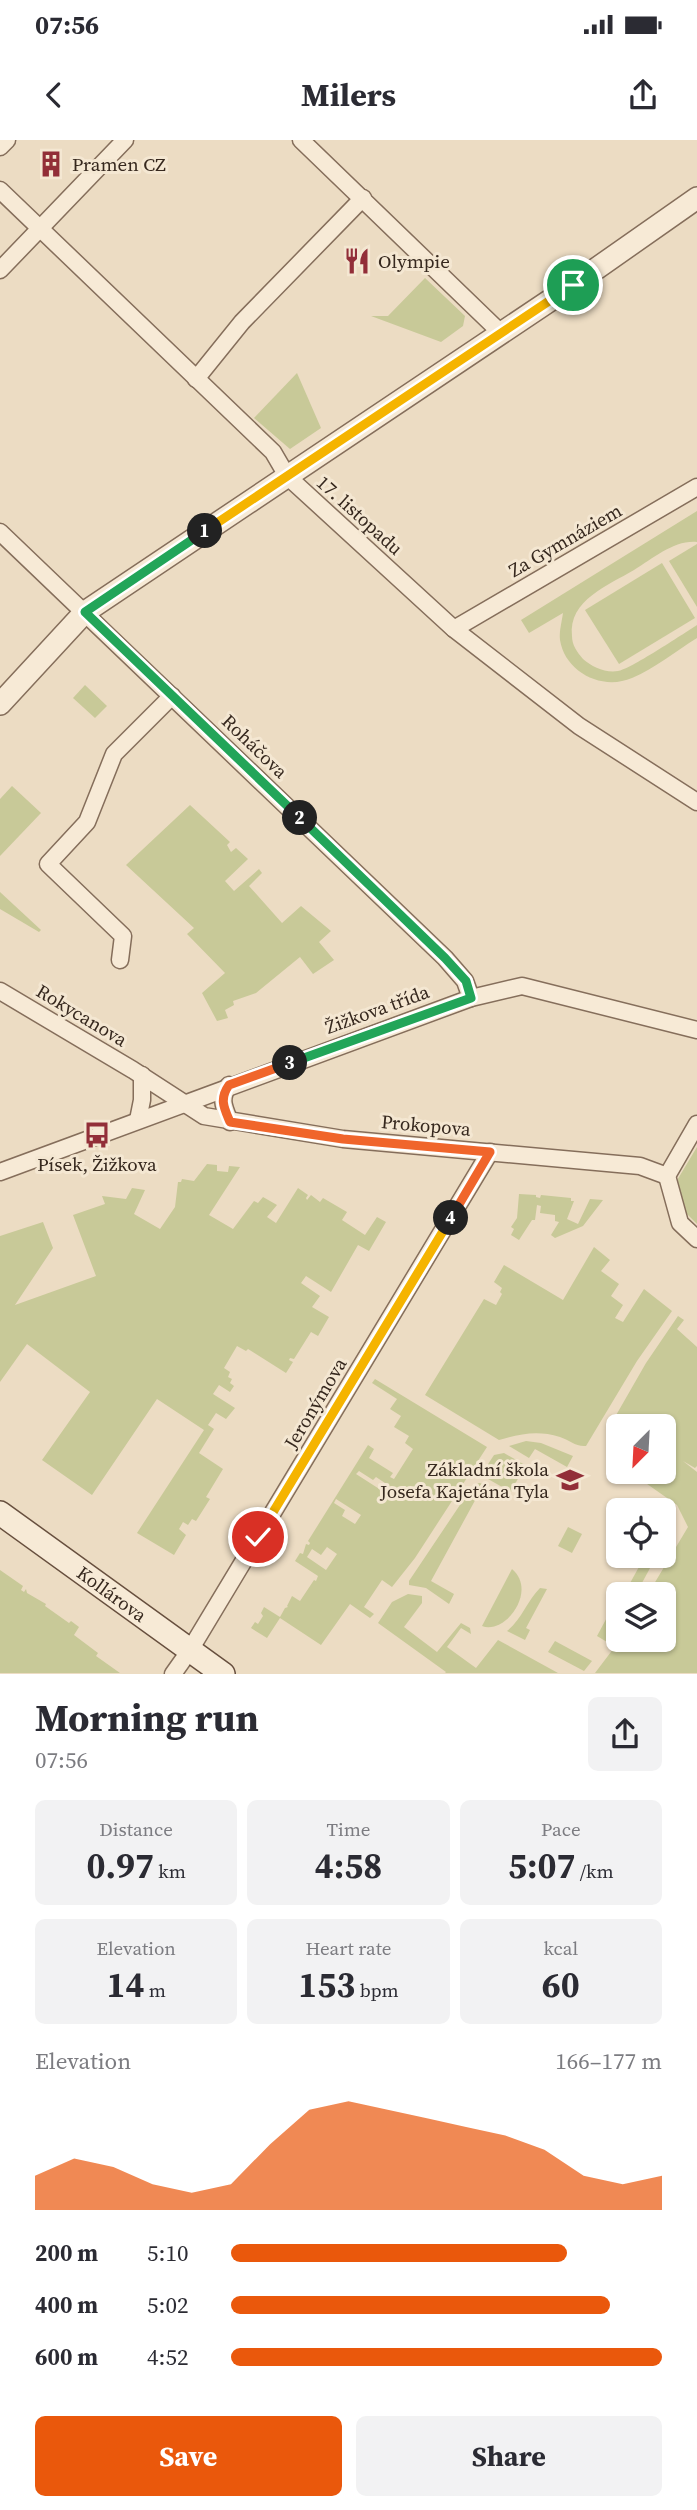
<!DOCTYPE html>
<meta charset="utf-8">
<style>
:root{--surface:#fff;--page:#f2f2f3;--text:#2b2b33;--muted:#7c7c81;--accent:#ea580c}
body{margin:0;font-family:"Source Serif 4",serif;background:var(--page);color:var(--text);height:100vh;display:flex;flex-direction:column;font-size:26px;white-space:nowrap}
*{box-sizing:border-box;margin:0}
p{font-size:23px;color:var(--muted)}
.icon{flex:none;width:38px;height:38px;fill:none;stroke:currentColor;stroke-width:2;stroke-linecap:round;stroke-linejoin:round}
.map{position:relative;height:1534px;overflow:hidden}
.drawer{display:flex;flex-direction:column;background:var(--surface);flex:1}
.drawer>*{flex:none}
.needle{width:46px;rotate:204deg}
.controls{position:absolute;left:606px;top:1274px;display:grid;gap:14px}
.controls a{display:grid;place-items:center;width:70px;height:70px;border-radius:10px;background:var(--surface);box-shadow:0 2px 5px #0004;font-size:35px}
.pin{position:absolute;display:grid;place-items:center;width:60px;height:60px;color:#fff;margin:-30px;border:4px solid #fff;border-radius:50%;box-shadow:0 2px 7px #0007}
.km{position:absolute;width:35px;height:35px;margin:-18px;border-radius:50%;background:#222;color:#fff;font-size:19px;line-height:35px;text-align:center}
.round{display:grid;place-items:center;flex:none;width:74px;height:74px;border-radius:10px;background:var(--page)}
.head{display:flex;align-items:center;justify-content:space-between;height:119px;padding:0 35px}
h1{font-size:38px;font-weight:700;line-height:52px}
.metrics{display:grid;grid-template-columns:repeat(3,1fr);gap:10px;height:119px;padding:7px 35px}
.metrics div{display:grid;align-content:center;border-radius:10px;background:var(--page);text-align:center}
.metrics b{font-size:35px;font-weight:700}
.metrics small{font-size:19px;font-weight:400}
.metrics p{font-size:19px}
.chart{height:196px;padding:14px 35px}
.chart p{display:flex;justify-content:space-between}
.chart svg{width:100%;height:126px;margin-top:7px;fill:var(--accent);opacity:.7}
.button{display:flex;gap:14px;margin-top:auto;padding:14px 35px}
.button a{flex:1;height:80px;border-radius:10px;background:var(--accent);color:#fff;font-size:28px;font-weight:700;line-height:80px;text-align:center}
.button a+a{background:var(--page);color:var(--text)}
ul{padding:0 35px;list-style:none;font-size:23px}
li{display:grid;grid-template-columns:112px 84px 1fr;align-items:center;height:52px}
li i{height:18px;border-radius:9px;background:var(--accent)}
.status{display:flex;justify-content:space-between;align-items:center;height:49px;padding:0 35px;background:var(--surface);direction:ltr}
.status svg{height:19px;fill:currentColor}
header{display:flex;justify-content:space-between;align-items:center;height:91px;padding:0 35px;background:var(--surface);font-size:32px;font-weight:700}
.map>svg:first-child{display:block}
.green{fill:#c8c998;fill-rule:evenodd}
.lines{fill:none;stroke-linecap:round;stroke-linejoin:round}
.minor-casing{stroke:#856e5b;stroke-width:19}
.tertiary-casing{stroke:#856e5b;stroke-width:24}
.secondary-casing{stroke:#674f3e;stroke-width:26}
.minor{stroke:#f7ead6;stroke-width:16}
.tertiary{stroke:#f7ead6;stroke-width:21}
.secondary{stroke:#f7ead6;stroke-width:23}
.split-1-casing{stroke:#fff;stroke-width:14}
.split-2-casing{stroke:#fff;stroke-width:14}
.split-3-casing{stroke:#fff;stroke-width:14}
.split-4-casing{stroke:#fff;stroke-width:14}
.split-5-casing{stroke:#fff;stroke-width:14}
.split-1{stroke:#f5b400;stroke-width:9}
.split-2{stroke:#22a559;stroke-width:9}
.split-3{stroke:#22a559;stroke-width:9}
.split-4{stroke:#f0652b;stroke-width:9}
.split-5{stroke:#f5b400;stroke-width:9}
.labels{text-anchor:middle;stroke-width:6;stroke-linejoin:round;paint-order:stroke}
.poi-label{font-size:19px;fill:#36281e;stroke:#f4e7d2;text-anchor:start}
.street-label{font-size:19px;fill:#36281e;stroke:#f4e7d2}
</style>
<div class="status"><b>07:56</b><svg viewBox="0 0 49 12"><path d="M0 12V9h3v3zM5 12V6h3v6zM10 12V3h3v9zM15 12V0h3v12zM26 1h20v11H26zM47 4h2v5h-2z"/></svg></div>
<header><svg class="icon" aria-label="back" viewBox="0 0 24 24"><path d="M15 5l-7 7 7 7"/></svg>Milers<svg class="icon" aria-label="share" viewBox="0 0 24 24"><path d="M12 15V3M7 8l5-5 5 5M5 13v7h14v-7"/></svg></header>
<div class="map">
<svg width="697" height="1534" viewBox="0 0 697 1534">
<rect width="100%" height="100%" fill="#ecdcc3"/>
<g class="green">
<polygon points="425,138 465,176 463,186 441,202 371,176 388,176"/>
<polygon points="297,233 321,288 290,309 254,278"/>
<path d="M697 371V402C674 400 654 418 634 430 609 445 568 460 572 496 572 505 577 512 583 519 592 527 605 533 618 531 629 530 683 494 697 485V498C676 511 654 529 632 538 602 551 565 532 560 500 559 491 562 481 563 473L529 493 521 480Z"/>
<polygon points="697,404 697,467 669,421"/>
<polygon points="662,423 695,478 619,524 585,470"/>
<polygon points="85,545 107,566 95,578 73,558"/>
<polygon points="12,646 41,673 0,716 0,659"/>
<polygon points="190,665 230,702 227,705 231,712 236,708 248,719 225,741 234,751 259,729 262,733 249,746 282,783 301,766 331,791 319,802 334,820 313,834 300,817 256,853 233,861 234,865 225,870 228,878 217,881 202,853 225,833 187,794 194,788 126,725"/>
<polygon points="0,752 41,790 39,792 0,769"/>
<polygon points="697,1007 697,1084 686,1073 676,1042"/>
<polygon points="207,1024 217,1025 217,1031 228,1032 229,1026 240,1027 209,1075 233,1089 254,1061 258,1063 263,1057 277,1065 267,1077 276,1083 298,1048 308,1055 306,1058 307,1060 311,1055 320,1062 323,1058 347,1072 342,1080 365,1095 377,1077 386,1082 369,1111 358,1105 331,1152 306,1136 301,1143 320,1156 312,1167 329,1177 318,1196 311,1192 294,1219 290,1218 289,1220 293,1222 286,1233 248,1209 246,1211 237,1206 224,1228 230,1232 228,1237 232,1239 230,1243 234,1246 230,1252 219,1245 213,1254 235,1268 226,1279 216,1273 208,1285 214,1289 199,1313 223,1329 206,1357 210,1359 196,1381 192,1379 188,1385 183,1382 179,1389 186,1395 174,1415 137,1393 204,1290 157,1259 92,1355 42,1320 90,1252 27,1204 0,1242 0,1096 43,1082 53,1108 15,1165 96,1136 73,1075 105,1064 102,1056 126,1059 132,1048 145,1050 134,1074 160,1089 175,1067 178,1042 181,1042 182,1039 194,1041"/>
<polygon points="519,1054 536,1055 536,1057 540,1058 541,1055 571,1058 571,1061 574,1061 567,1079 578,1084 590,1059 603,1060 583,1086 555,1098 551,1095 559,1082 555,1081 555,1075 540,1073 541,1066 537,1065 535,1080 532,1080 519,1100 511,1095 514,1089 511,1087 517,1078"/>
<path d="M594 1107 610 1120 601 1131 619 1144 611 1156 623 1165 615 1178 623 1182 644 1149 672 1171 637 1221 586 1306C576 1307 569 1300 560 1297 537 1290 521 1294 499 1300L425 1255 484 1159 496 1165 502 1154 500 1152 502 1148 494 1142 504 1125 563 1160Z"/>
<polygon points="678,1176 684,1180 677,1189 697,1207 697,1326 695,1328 683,1321 697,1332 697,1533 595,1533 620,1500 663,1500 663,1454 648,1454 688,1387 677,1365 630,1332 663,1332 663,1286 618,1286 618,1292 612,1289 611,1284 646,1223"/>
<path d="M375 1239 487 1307 415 1418 392 1447 382 1440 364 1467 374 1474 370 1478 350 1464 321 1505 280 1478 267 1498 251 1488 255 1482 258 1484 263 1476 261 1473 264 1467 280 1477 285 1468 288 1467 287 1466 292 1456 300 1461 314 1440 316 1441 318 1436 295 1421 300 1413 303 1414 306 1404 309 1405 310 1403 308 1401 368 1305 374 1309 369 1318 393 1333 390 1337 394 1339 413 1309 405 1303 409 1296 394 1287 401 1276 390 1269 397 1259 372 1243ZM359 1331 373 1340 376 1337 385 1343 384 1346 387 1348 384 1352 356 1334ZM336 1359 361 1375 355 1384 342 1376 345 1370 334 1363ZM327 1407 337 1414 326 1430 307 1417 312 1409 321 1415Z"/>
<polygon points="526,1301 541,1303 573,1316 567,1327 535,1309 529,1318 509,1306"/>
<polygon points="504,1313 525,1325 511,1352 481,1335 494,1315"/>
<polygon points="479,1343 484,1344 431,1441 454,1454 449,1464 426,1448 409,1445 409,1441 472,1347"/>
<polygon points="568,1387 582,1394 572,1413 558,1406"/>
<polygon points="645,1416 656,1417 636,1454 624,1454"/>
<path d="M512 1429C538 1451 505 1495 482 1486Z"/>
<polygon points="0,1430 23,1446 21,1450 24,1452 26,1449 27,1453 46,1464 45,1466 69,1483 71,1481 79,1487 74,1495 98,1513 96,1516 120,1533 0,1533"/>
<path d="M540 1448 547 1449 526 1488 530 1490 525 1500 507 1491C522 1479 527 1461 540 1448Z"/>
<polygon points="408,1454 422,1456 422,1463 404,1487 437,1512 461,1483 470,1488 471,1494 461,1488 447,1507 476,1528 498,1500 558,1533 445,1533 446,1532 378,1483 392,1462"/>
<polygon points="618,1466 618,1487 607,1502 597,1496 611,1470 614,1472"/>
<polygon points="555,1501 592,1521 584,1531 548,1512"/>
</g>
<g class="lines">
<g class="minor-casing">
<g id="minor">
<polyline points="301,0 501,193"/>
<polyline points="0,7 7,0"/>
<polyline points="0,50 273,312 287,336 454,489 579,586 697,662"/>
<polyline points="0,130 125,0"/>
<polyline points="196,239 242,182 363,58"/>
<polyline points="0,392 445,818 465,841 471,858"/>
<polyline points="454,489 697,347"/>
<polyline points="120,820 123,796 48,724 87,682 114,614 172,556"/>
<polyline points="0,851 133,930 204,976 343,999 640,1026 667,1036"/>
<path d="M229 945C219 959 224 967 230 982"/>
<polyline points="138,980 142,960 142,935"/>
<path d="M0 1032C157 973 314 915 471 858L522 846 697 890"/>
<polyline points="667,1036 680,1083 697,1099"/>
<polyline points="667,1036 697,984"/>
<polyline points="173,1534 190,1510 490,1012"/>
</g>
</g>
<g class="tertiary-casing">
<polyline id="tertiary" points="0,564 85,472 573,145 697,58"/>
</g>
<g class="secondary-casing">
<g id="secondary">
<path id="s1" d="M0 1373 223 1534"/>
</g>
</g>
<use href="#minor" class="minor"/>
<use href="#tertiary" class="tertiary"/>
<use href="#secondary" class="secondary"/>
</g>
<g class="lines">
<g class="split-1-casing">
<polyline id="split-1" points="205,391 573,145"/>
</g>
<g class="split-2-casing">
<polyline id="split-2" points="205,391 85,472 300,678"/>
</g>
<g class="split-3-casing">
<polyline id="split-3" points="290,923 471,858 466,841 445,818 300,678"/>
</g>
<g class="split-4-casing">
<path id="split-4" d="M290 923 229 945C219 959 224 968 230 982L343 999 490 1012 451 1078"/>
</g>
<g class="split-5-casing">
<polyline id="split-5" points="258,1397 451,1078"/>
</g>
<use href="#split-1" class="split-1"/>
<use href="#split-2" class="split-2"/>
<use href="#split-3" class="split-3"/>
<use href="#split-4" class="split-4"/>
<use href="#split-5" class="split-5"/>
</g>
<defs>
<g id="building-bare" transform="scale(2.1)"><path d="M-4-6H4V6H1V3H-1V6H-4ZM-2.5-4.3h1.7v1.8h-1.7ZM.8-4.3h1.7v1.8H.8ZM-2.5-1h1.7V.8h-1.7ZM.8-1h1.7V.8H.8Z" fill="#922e38" stroke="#f4e7d2" stroke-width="2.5" paint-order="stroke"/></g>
<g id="restaurant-bare" transform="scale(2.1)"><path d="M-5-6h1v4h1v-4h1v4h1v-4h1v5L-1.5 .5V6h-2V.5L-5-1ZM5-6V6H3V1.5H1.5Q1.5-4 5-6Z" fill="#922e38" stroke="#f4e7d2" stroke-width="2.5" paint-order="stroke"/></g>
<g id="bus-bare" transform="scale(2.1)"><path d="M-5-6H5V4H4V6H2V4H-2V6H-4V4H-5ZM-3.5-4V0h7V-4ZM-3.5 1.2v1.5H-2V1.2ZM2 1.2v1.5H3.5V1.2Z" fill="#922e38" stroke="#f4e7d2" stroke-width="2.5" paint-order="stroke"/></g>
<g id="school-bare" transform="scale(2.1)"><path d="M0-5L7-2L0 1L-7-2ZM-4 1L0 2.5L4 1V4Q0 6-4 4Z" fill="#922e38" stroke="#f4e7d2" stroke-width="2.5" paint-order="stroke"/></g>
</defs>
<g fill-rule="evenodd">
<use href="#building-bare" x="51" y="24"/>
<use href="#restaurant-bare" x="357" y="121"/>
<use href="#bus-bare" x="97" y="995"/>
<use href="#school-bare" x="570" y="1340"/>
</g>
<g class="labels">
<g class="poi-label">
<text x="72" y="31">Pramen CZ</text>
<text x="378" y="128">Olympie</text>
<text x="97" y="1031" text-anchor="middle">Písek, Žižkova</text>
<text x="549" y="1336" text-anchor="end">Základní škola<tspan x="549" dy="22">Josefa Kajetána Tyla</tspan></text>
</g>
<g class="street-label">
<text transform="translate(360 375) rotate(42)" y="7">17. listopadu</text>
<text transform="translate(565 400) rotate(-30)" y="7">Za Gymnáziem</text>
<text transform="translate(255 606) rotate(44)" y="7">Roháčova</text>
<text transform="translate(377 869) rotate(-20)" y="7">Žižkova třída</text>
<text transform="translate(82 875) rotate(31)" y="7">Rokycanova</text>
<text transform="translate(426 985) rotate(5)" y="7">Prokopova</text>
<text transform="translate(315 1263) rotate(-59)" y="7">Jeronýmova</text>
<text dy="7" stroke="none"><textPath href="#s1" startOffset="138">Kollárova</textPath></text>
</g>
</g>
</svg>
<div class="controls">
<a><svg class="needle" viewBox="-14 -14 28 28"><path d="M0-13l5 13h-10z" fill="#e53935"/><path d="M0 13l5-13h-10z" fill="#7c7c81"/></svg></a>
<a><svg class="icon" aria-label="locate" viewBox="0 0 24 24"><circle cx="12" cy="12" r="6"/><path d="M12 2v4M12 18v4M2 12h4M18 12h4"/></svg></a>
<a><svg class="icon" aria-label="layers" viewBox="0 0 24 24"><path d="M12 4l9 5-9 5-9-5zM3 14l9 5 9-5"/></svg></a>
</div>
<div class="pin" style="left:573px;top:145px;background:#1e9e55"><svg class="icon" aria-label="arrive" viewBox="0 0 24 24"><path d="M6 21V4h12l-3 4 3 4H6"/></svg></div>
<div class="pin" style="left:258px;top:1397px;background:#d93025"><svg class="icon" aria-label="check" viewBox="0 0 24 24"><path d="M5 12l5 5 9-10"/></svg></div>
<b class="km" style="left:205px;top:391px">1</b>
<b class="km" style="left:300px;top:678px">2</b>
<b class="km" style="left:290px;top:923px">3</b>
<b class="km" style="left:451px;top:1078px">4</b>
</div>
<section class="drawer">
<div class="head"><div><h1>Morning run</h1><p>07:56</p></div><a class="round"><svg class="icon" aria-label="share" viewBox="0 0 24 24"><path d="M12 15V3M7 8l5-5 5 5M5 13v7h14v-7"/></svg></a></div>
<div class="metrics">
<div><p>Distance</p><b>0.97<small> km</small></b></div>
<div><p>Time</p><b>4:58</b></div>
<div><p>Pace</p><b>5:07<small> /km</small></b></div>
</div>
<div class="metrics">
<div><p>Elevation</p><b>14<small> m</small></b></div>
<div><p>Heart rate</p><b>153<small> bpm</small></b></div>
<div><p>kcal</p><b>60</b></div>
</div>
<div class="chart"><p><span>Elevation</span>166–177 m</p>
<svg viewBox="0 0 160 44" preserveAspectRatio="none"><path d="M0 44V32L10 26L20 29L30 35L40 38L50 35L60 21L70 9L80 6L90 9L100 12L110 15L120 18L130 23L140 32L150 35L160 32V44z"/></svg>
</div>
<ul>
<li><b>200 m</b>5:10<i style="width:78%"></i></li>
<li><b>400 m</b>5:02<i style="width:88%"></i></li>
<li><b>600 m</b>4:52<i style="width:100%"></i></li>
</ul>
<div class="button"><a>Save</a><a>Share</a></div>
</section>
